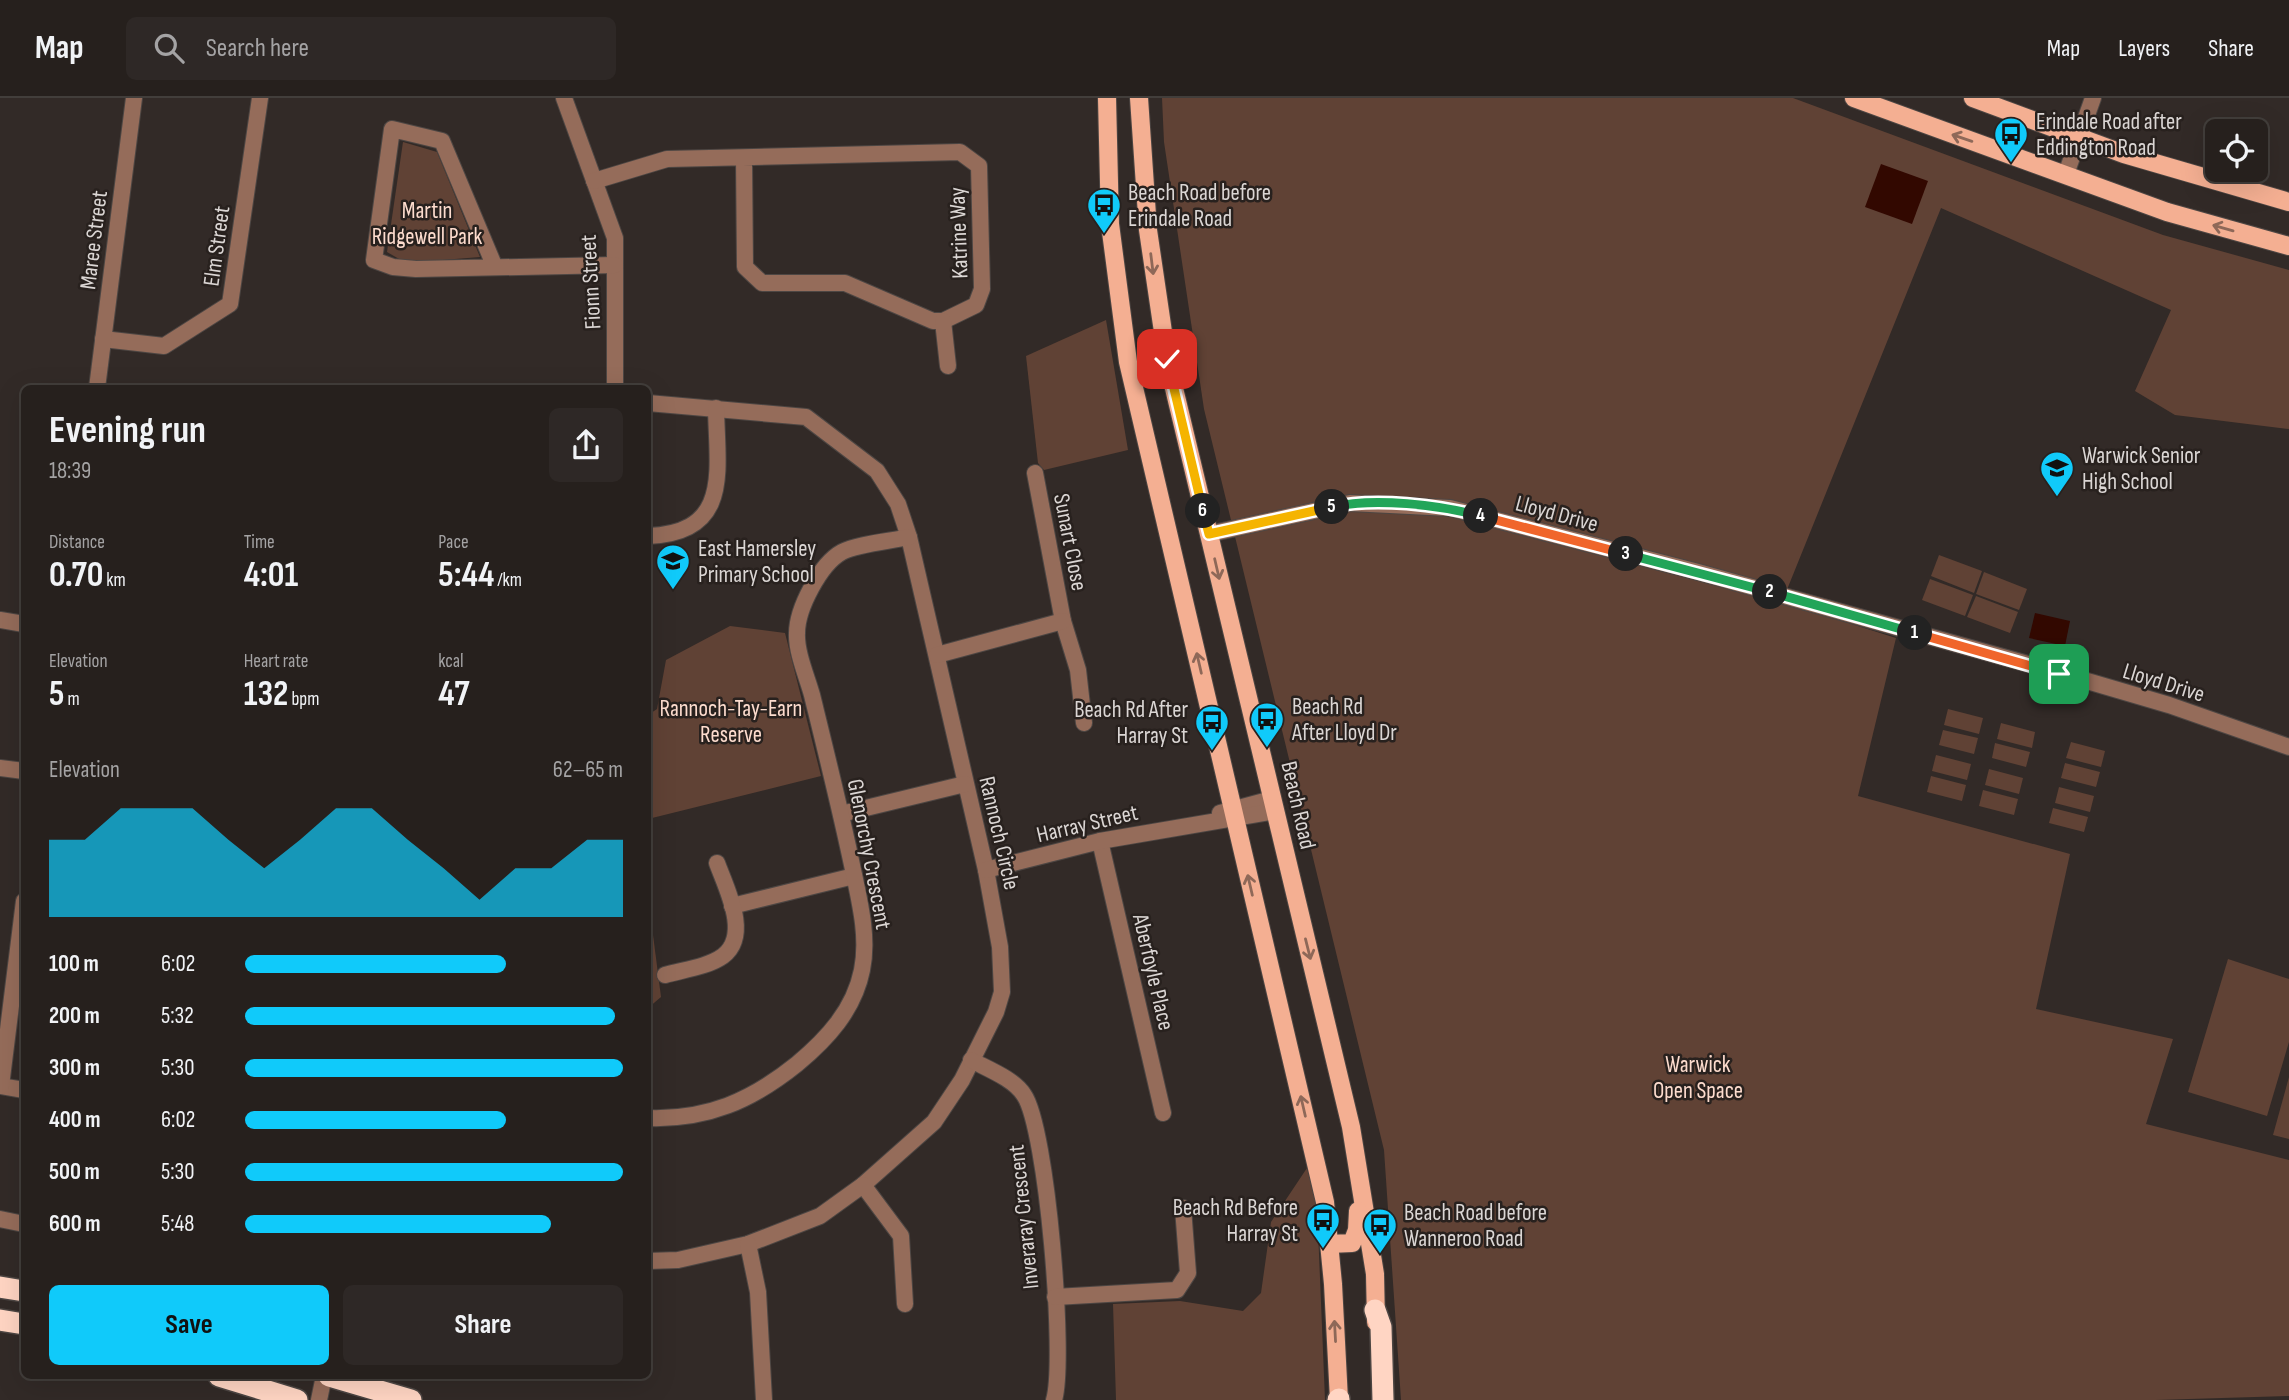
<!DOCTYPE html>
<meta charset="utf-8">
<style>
:root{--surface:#26201d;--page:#2e2826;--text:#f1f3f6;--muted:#a4a3a4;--line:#423e3b;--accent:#10cafa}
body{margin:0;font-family:"Sofia Sans Condensed",sans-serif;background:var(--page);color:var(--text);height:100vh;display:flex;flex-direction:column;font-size:26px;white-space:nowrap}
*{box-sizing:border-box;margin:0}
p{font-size:23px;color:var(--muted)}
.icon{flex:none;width:38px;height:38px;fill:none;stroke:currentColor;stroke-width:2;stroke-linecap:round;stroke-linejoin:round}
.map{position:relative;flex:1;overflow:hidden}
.drawer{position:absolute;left:21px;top:287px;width:630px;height:994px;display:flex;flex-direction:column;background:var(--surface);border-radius:10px;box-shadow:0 7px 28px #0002,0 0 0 2px var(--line)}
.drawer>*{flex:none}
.buttons{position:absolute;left:2205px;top:21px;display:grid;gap:14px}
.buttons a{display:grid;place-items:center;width:63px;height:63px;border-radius:10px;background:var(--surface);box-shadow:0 7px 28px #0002,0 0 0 2px var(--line);font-size:35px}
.pin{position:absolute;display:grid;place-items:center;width:60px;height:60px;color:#fff;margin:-30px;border-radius:14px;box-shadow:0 4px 10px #0006}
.km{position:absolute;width:35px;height:35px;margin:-18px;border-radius:50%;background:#222;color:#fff;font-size:19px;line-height:35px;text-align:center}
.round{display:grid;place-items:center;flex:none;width:74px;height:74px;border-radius:10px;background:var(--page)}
.overview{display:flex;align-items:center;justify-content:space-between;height:119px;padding:0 28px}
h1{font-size:38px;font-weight:700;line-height:52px}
.stats{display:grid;grid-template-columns:repeat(3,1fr);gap:10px;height:119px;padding:7px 28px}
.stats div{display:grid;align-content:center}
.stats b{font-size:35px;font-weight:700}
.stats small{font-size:19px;font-weight:400}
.stats p{font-size:19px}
.chart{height:196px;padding:14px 28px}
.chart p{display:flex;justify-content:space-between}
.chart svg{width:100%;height:126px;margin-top:7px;fill:var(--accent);opacity:.7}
.primary-button{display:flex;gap:14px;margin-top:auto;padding:14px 28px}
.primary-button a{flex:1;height:80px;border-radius:10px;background:var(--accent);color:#111;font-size:28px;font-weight:700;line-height:80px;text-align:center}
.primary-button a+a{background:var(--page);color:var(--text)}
ul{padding:0 28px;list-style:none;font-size:23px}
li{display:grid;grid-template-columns:112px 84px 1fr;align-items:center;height:52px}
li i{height:18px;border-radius:9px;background:var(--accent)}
header{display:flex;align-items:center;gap:42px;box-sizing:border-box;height:98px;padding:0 35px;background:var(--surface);border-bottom:2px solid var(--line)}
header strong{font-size:33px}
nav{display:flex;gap:38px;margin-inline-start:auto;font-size:24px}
.search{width:490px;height:63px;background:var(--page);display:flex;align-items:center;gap:18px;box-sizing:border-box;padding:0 24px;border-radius:10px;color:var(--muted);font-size:26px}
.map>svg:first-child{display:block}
.green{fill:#604235}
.water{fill:#320800}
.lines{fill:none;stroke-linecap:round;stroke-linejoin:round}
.minor-casing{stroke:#4d4643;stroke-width:18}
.major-casing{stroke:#4d4643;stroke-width:20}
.highway-casing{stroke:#4d4643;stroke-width:24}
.minor{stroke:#956c5a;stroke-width:16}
.major{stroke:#f4af92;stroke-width:18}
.highway{stroke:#ffd5c3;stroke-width:21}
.oneway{stroke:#8e6858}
.split-1-casing{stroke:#fff;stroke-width:14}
.split-2-casing{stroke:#fff;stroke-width:14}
.split-3-casing{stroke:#fff;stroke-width:14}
.split-4-casing{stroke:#fff;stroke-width:14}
.split-5-casing{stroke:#fff;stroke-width:14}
.split-6-casing{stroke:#fff;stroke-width:14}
.split-7-casing{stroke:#fff;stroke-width:14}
.split-1{stroke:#f0652b;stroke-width:9}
.split-2{stroke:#22a559;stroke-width:9}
.split-3{stroke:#22a559;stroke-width:9}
.split-4{stroke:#f0652b;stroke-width:9}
.split-5{stroke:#22a559;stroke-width:9}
.split-6{stroke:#f5b400;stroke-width:9}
.split-7{stroke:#f5b400;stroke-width:9}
.labels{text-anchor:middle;stroke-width:5;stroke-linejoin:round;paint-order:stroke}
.poi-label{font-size:23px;fill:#dbd6d4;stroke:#28211e;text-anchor:start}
.park-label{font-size:23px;fill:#fddcce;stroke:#28211e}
.street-label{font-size:23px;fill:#dbd6d4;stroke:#28211e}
</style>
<header>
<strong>Map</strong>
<div class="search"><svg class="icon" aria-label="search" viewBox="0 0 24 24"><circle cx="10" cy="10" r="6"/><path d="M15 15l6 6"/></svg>Search here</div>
<nav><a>Map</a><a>Layers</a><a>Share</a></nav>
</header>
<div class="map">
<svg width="2289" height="1302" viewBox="0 0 2289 1302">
<rect width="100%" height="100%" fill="#322a27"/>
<g class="green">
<polygon points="1162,0 1793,0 2163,137 2289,172 2289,331 2175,317 2135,293 2171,212 1941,110 1782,504 1896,540 1858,698 2070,756 2036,911 2173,941 2146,1026 2289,1062 2289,1298 2156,1302 1401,1302 1384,1052 1204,311 1164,44"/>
<polygon points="403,44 437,54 480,159 406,165 387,154"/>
<polygon points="1106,222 1128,352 1044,372 1038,365 1026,258"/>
<polygon points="1939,457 1982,473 1974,495 1931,478"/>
<polygon points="1984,474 2027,491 2019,512 1976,496"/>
<polygon points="1930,481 1973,497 1965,518 1922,502"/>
<polygon points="1976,498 2018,514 2010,535 1967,519"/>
<polygon points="730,528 785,535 821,678 648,721 648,617 657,611 666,562"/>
<polygon points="1948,611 1983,620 1979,636 1944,627"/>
<polygon points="2001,625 2035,634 2032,650 1997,641"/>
<polygon points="1943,632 1978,640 1974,656 1939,647"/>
<polygon points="2071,644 2105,653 2101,669 2066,660"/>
<polygon points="1995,645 2030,654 2026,669 1992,660"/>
<polygon points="1936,657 1971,666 1967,682 1932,673"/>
<polygon points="2065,665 2100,674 2096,689 2061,680"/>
<polygon points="1989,671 2023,680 2019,696 1985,687"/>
<polygon points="1931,678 1966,687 1962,703 1927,694"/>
<polygon points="2059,689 2094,698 2090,714 2055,705"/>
<polygon points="1983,692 2018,701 2014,717 1979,708"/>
<polygon points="2053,710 2088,719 2084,734 2049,725"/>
<polygon points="648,798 661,899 648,910"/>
<polygon points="2228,861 2289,881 2289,944 2267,1018 2188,994"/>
<polygon points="2289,979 2289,1041 2273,1037"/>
<polygon points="1307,1070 1317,1107 1325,1302 1116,1302 1113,1206 1180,1203 1243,1213 1261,1195 1271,1124"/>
</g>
<g class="water">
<polygon points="1881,66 1928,83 1912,126 1865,109"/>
<polygon points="2035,515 2070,523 2065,548 2029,540"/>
</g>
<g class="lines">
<g class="minor-casing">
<g id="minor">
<polyline points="564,0 615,140 615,290"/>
<polyline points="2066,76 2093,0"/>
<polyline points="594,83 667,61 960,54 979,68 982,191 976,207 943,223 933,223 845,185 762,185 745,169 744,60"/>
<polyline points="494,167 442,43 392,31 374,162 393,169 416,171 615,167"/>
<polyline points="943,223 948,268"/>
<polyline points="103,241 164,248 230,206 260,0"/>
<polyline points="97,290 134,0"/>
<polyline points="648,305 806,319 877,373 898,406 909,439 986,772 1000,849 1002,894 996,914 962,982 934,1024 863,1087 820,1118 748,1146 678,1162 648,1163"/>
<polyline points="1035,375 1063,523 1078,572 1084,625"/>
<polyline points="1209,436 1350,405 1450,410 1698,474 2053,573 2169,607 2289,649"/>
<path d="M648 438C732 435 717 373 716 310"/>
<polyline points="0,522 24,526"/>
<polyline points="937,557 1063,523"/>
<polyline points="0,670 24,673"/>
<polyline points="1220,715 1272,701"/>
<polyline points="841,716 965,686"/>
<polyline points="1100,743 1163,1015"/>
<polyline points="986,772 1100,743 1275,713"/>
<polyline points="732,808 854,778"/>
<path d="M665 877C682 872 708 869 723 858 751 837 726 790 717 765"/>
<path d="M971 962C988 971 1014 981 1024 997 1047 1030 1066 1262 1054 1302"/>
<polyline points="0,988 24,992"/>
<polyline points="1,988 24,803"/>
<path d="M648 1020C707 1022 751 1003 797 966 827 941 854 912 862 872 869 838 859 801 852 767 840 710 826 654 812 597 807 579 796 554 797 535 797 511 820 466 842 454 857 446 891 443 909 439"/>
<polyline points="863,1087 901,1138 905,1206"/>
<polyline points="0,1121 24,1126"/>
<polyline points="748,1146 758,1194 764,1302"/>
<polyline points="1055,1199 1177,1192 1188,1175 1183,1110"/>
<polyline points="319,1302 324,1278"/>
</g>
</g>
<g class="major-casing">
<g id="major">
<polyline points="1107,0 1110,126 1128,264 1325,1104 1333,1186 1339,1302"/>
<polyline points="1139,0 1148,132 1167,261 1351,1029 1375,1176 1376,1224"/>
<polyline points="1854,0 2167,114 2289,148"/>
<polyline points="1973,0 2124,56 2289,104"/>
<polyline points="1329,1146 1352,1145 1357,1132 1358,1113"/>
</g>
</g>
<g class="highway-casing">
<g id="highway">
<polyline points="0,1189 24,1193"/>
<polyline points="1375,1212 1381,1229 1383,1302"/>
<polyline points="0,1222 24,1226"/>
<polyline points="219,1278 297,1302"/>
<polyline points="329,1278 411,1302"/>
<polyline points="1338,1302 1339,1301"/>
</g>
</g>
<use href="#minor" class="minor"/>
<use href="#major" class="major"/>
<use href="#highway" class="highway"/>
</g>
<defs><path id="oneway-shaft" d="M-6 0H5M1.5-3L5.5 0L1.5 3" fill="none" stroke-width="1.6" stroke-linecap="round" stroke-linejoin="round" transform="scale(1.75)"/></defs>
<g class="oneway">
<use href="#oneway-shaft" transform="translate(1962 40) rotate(-161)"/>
<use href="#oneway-shaft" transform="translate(2223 130) rotate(-164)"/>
<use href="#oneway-shaft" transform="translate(1152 166) rotate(83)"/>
<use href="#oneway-shaft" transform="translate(1217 471) rotate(77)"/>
<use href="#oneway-shaft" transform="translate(1199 565) rotate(-103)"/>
<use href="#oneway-shaft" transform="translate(1250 787) rotate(-103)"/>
<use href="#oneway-shaft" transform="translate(1308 851) rotate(76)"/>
<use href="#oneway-shaft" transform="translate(1303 1008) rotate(-103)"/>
<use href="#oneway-shaft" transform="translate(1335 1233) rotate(-93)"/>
</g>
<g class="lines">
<g class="split-1-casing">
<polyline id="split-1" points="1915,535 2059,576"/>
</g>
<g class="split-2-casing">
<polyline id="split-2" points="1770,494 1915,535"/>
</g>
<g class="split-3-casing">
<polyline id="split-3" points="1626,456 1770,494"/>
</g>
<g class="split-4-casing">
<polyline id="split-4" points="1481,418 1626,456"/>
</g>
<g class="split-5-casing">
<path id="split-5" d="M1332 409C1375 399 1439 407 1481 418"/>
</g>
<g class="split-6-casing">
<polyline id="split-6" points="1203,413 1209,436 1332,409"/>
</g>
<g class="split-7-casing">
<polyline id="split-7" points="1167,261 1203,413"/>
</g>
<use href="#split-1" class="split-1"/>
<use href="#split-2" class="split-2"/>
<use href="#split-3" class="split-3"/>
<use href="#split-4" class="split-4"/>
<use href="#split-5" class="split-5"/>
<use href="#split-6" class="split-6"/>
<use href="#split-7" class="split-7"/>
</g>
<defs>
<g id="bus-pin" transform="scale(1.75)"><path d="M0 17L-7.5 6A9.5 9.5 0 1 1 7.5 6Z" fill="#10cafa" stroke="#28211e"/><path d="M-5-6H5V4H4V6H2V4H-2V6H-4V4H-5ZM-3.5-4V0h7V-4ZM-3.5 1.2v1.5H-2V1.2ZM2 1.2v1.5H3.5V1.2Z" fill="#111"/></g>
<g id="school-pin" transform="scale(1.75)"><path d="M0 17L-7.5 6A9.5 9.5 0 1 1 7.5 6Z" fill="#10cafa" stroke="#28211e"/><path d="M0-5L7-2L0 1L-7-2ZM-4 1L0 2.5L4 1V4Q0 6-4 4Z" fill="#111"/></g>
</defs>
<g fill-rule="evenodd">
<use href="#bus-pin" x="2011" y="36"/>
<use href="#bus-pin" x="1104" y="107"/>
<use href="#school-pin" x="2057" y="370"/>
<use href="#school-pin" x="673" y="463"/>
<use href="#bus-pin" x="1267" y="621"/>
<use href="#bus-pin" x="1212" y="624"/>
<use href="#bus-pin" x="1323" y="1122"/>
<use href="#bus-pin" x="1380" y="1127"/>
</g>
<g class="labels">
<g class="poi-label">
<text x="2036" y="31">Erindale Road after<tspan x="2036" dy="26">Eddington Road</tspan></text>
<text x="1128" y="102">Beach Road before<tspan x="1128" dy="26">Erindale Road</tspan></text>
<text x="2082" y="365">Warwick Senior<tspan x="2082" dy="26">High School</tspan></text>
<text x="698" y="458">East Hamersley<tspan x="698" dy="26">Primary School</tspan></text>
<text x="1292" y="616">Beach Rd<tspan x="1292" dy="26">After Lloyd Dr</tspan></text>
<text x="1188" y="619" text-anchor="end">Beach Rd After<tspan x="1188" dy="26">Harray St</tspan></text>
<text x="1298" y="1117" text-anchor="end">Beach Rd Before<tspan x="1298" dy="26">Harray St</tspan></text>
<text x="1404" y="1122">Beach Road before<tspan x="1404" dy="26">Wanneroo Road</tspan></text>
</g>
<g class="park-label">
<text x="427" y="120">Martin<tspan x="427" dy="26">Ridgewell Park</tspan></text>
<text x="731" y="618">Rannoch-Tay-Earn<tspan x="731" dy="26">Reserve</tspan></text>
<text x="1698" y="974">Warwick<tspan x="1698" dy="26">Open Space</tspan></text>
</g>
<g class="street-label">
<text transform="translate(958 135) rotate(-92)" y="8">Katrine Way</text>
<text transform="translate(93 142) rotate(-83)" y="8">Maree Street</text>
<text transform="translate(216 148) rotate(-82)" y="8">Elm Street</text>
<text transform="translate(590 184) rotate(-93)" y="8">Fionn Street</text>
<text transform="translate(1557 415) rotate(15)" y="8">Lloyd Drive</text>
<text transform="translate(1071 444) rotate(79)" y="8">Sunart Close</text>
<text transform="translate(2164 584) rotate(17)" y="8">Lloyd Drive</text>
<text transform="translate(1299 707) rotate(77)" y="8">Beach Road</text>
<text transform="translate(1087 725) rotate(-13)" y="8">Harray Street</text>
<text transform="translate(1000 735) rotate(77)" y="8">Rannoch Circle</text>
<text transform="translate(870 756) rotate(79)" y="8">Glenorchy Crescent</text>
<text transform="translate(1154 874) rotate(77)" y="8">Aberfoyle Place</text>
<text transform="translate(1023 1119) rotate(-96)" y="8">Inveraray Crescent</text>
</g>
</g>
</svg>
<div class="buttons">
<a><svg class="icon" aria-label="locate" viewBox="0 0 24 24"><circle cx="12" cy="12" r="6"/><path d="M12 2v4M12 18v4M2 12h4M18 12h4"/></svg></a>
</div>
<div class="pin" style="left:2059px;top:576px;background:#1e9e55"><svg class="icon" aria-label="arrive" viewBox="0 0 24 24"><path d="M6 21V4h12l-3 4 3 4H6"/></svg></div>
<div class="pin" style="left:1167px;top:261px;background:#d93025"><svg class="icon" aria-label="check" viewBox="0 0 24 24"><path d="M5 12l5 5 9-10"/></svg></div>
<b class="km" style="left:1915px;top:535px">1</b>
<b class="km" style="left:1770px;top:494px">2</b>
<b class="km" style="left:1626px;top:456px">3</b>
<b class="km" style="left:1481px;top:418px">4</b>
<b class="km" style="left:1332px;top:409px">5</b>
<b class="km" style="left:1203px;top:413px">6</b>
<section class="drawer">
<div class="overview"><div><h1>Evening run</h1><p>18:39</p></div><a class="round"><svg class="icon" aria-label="share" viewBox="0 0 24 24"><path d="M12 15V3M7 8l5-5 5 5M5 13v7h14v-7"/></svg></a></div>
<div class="stats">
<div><p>Distance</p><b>0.70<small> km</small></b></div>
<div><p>Time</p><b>4:01</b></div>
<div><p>Pace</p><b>5:44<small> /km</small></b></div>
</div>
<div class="stats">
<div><p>Elevation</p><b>5<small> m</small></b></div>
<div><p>Heart rate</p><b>132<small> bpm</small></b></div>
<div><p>kcal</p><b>47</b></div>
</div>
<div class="chart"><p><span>Elevation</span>62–65 m</p>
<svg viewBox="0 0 160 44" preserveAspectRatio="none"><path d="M0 44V17L10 17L20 6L30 6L40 6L50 17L60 27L70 17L80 6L90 6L100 17L110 27L120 38L130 27L140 27L150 17L160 17V44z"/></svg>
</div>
<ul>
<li><b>100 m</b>6:02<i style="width:69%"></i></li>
<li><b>200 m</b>5:32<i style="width:98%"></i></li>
<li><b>300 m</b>5:30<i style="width:100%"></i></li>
<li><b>400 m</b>6:02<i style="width:69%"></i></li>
<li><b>500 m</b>5:30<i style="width:100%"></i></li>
<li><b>600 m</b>5:48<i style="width:81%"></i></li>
</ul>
<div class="primary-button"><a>Save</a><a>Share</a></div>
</section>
</div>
